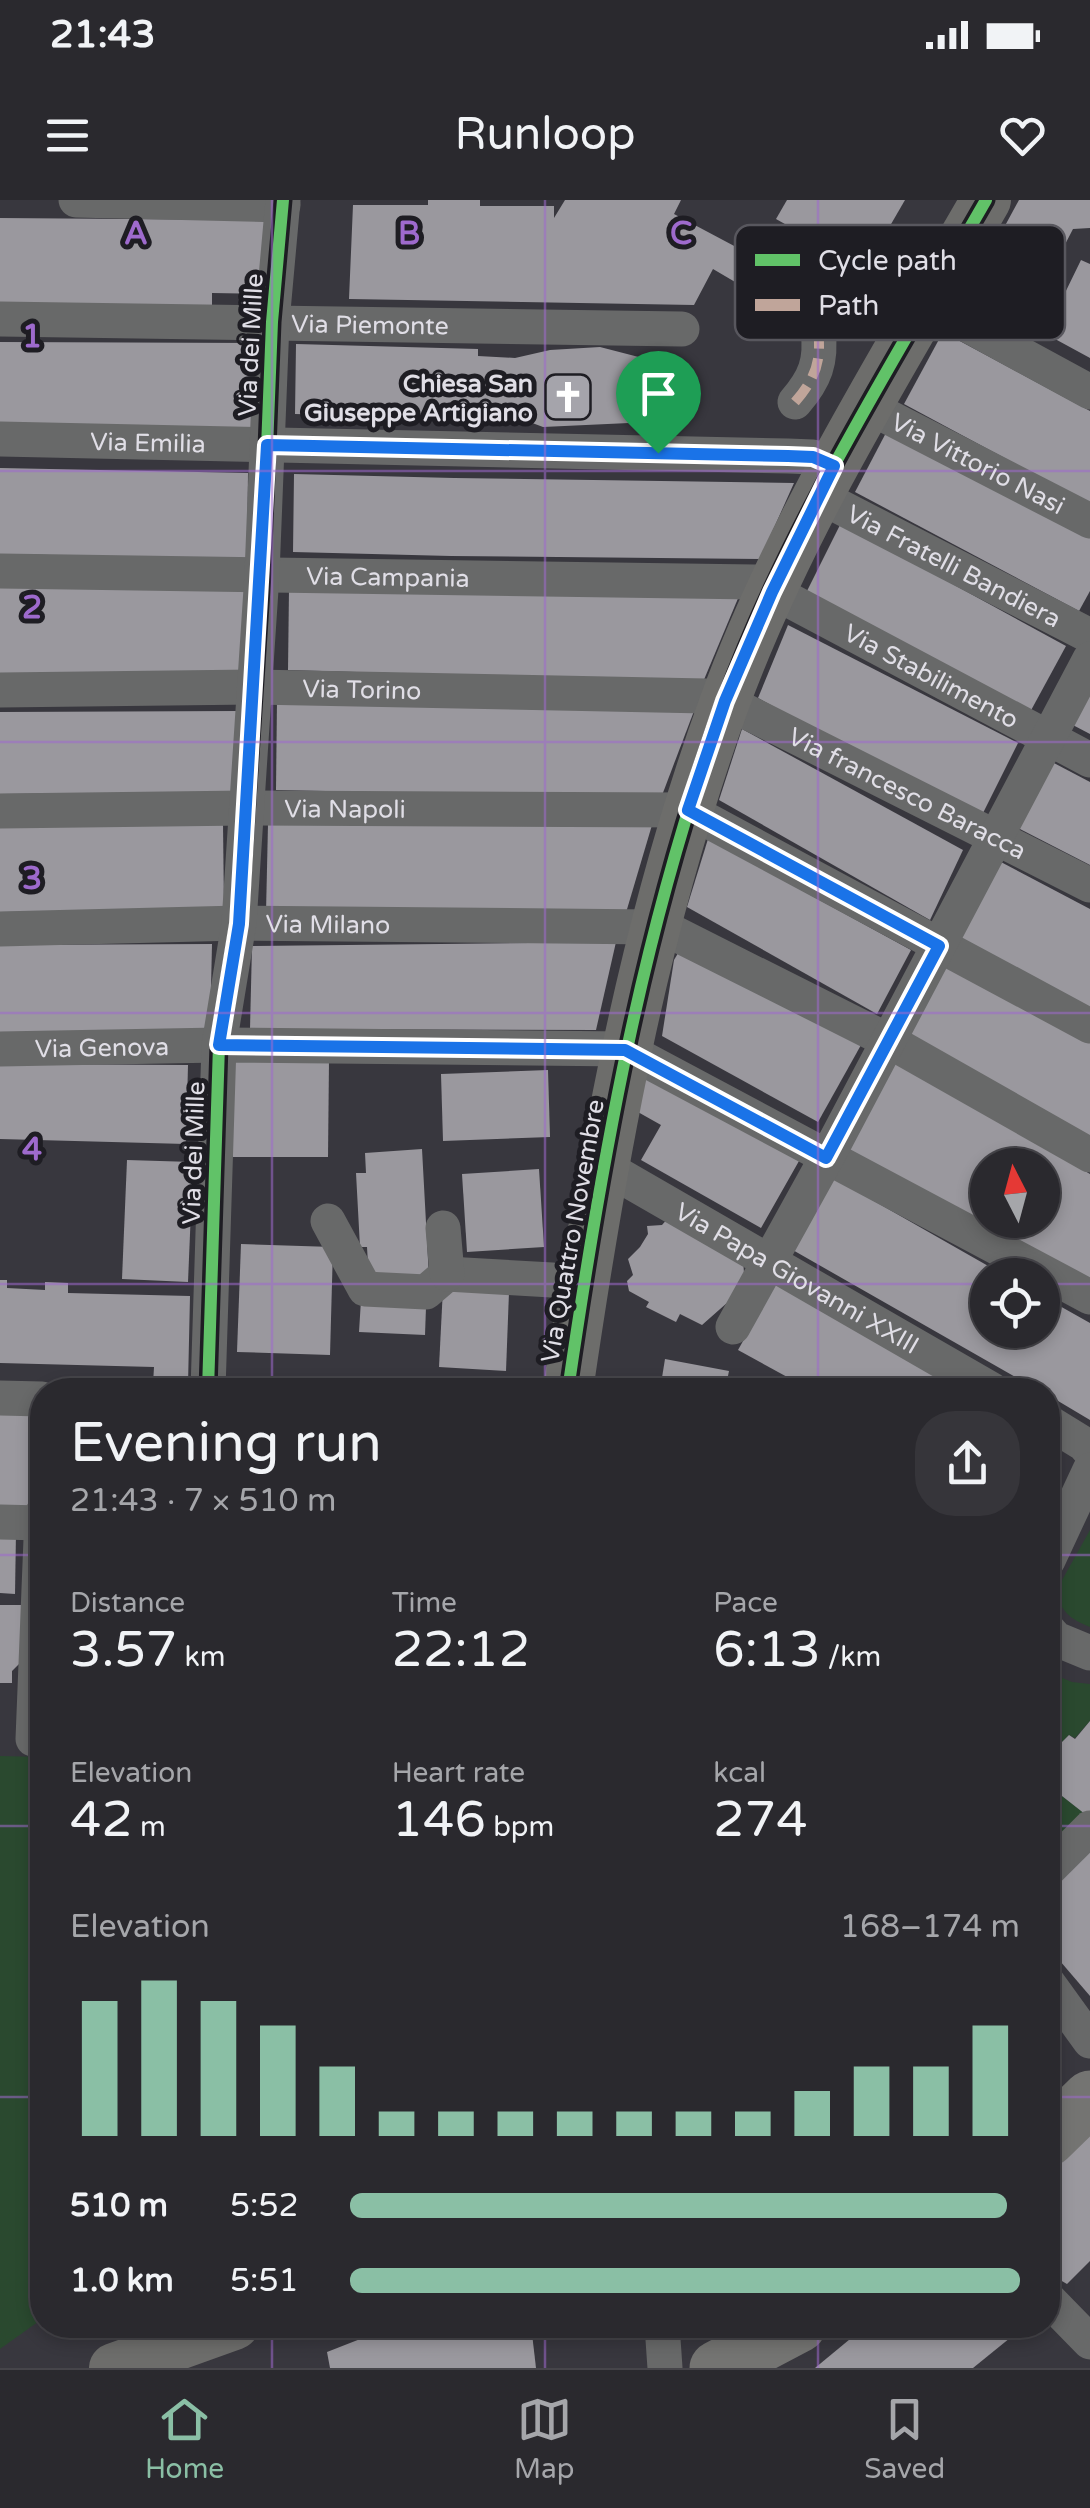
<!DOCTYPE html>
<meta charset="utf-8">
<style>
:root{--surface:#2a292e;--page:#36353a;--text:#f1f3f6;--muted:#a5a6aa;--line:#46454a;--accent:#8abfa5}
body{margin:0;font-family:"Varela Round",sans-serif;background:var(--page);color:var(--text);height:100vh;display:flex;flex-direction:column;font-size:38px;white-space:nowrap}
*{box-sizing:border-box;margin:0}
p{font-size:32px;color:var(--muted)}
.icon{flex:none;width:55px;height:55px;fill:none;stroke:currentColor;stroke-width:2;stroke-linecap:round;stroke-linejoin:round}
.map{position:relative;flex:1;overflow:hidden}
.side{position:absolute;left:30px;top:1178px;width:1030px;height:960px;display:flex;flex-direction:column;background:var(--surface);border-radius:40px;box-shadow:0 5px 15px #0003,0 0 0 2px var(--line)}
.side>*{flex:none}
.needle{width:65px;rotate:354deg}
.fabs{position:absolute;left:970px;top:948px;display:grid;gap:20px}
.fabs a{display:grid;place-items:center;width:90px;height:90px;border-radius:50%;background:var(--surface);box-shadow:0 5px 15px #0003,0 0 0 2px var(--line);font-size:50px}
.pin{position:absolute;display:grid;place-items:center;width:85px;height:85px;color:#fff;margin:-102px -42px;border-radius:50% 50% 50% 0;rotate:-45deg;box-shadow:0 0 10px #0007}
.pin .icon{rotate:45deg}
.round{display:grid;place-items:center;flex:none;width:105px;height:105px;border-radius:40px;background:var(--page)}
.headline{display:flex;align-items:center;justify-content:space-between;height:170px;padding:0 40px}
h1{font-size:55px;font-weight:600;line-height:75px}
.figures{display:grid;grid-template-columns:repeat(3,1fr);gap:15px;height:170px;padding:10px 40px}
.figures div{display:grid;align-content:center}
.figures b{font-size:50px;font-weight:600}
.figures small{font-size:28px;font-weight:400}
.figures p{font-size:28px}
.chart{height:280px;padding:20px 40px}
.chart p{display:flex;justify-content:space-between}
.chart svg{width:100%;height:180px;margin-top:10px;stroke:var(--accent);stroke-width:6}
ul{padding:0 40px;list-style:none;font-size:32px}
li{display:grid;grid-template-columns:160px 120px 1fr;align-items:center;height:75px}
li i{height:25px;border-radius:12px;background:var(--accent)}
.status{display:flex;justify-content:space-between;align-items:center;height:70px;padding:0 50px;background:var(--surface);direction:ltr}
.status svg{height:28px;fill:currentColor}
header{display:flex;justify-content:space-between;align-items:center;height:130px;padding:0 40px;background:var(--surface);font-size:45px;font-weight:600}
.dock{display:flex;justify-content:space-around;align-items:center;height:140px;border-top:2px solid var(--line);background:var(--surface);font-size:28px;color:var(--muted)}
.dock a{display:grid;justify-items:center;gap:5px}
.dock .current{color:var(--accent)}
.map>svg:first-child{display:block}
.green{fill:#2a492f}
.building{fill:#9a989e;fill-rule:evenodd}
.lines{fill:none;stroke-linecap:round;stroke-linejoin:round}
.street{stroke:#686969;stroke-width:35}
.secondary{stroke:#6d6d6b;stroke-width:50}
.primary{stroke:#747472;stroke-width:55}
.quiet{stroke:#c0a59a;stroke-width:10;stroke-dasharray:20 10;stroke-linecap:butt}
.cycleway-casing{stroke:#1e1d23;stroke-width:19}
.cycleway{stroke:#61c268;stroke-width:12}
.route-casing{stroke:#fff;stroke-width:20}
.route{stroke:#1a73e8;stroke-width:12}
.grid{fill:none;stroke:#9e6acd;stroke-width:2.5;stroke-opacity:0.55}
.labels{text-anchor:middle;stroke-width:10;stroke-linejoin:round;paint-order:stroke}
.street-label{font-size:25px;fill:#e0dee6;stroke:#1e1d23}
.poi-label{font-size:25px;font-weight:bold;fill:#e0dee6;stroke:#1e1d23;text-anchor:end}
.key{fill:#1e1d23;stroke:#58575e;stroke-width:2.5}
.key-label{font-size:28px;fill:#e0dee6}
.grid-label{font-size:32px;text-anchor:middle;font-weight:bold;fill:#9e6acd;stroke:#1e1d23;stroke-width:10;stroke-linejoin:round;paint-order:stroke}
</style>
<div class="status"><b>21:43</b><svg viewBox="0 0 49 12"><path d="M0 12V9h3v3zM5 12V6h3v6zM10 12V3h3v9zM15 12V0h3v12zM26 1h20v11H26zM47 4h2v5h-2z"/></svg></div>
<header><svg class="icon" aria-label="menu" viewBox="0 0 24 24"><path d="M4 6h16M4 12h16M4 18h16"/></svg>Runloop<svg class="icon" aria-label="heart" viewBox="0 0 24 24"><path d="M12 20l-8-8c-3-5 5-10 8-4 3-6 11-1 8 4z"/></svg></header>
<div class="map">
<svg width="1090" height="2168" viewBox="0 0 1090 2168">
<rect width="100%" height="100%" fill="#38373e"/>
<g class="green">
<path d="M1090 1330V1427C1070 1419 1061 1412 1056 1391Z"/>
<polygon points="1048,1472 1072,1482 1090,1484 1090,1521 1075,1538 1069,1535 1048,1556"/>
<polygon points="0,1556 42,1557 42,2051 37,2054 42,2119 0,2149"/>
<polygon points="1048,1585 1089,1617 1048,1653"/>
</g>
<g class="building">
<polygon points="428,0 480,0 480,6 554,6 554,18 565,0 681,0 674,14 802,82 786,112 713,69 694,105 349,99 353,5 428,5"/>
<polygon points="787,0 905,0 865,69 776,19"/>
<polygon points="1019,0 1090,0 1090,28 1073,29 1045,83 1034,78 1031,83 1062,99 1081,60 1090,64 1090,158 969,92"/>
<polygon points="0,18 265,20 264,94 212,93 212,106 0,105"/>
<polygon points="943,132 1090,211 1090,304 904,204"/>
<polygon points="0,142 256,143 254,230 0,228"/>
<polygon points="296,144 478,149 478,156 515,158 550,150 600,147 658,162 661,208 629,223 543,227 511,215 476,214 476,219 295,214"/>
<polygon points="888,229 1090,336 1090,391 1079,411 855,292"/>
<polygon points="0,268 248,273 247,359 0,354"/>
<polygon points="294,274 454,278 794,283 760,359 451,356 293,352"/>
<polygon points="841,323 1066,446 1029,514 806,393"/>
<polygon points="247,387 245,473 0,474 0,388"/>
<polygon points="289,389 739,396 703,482 288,470"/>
<polygon points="788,425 1018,543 980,619 758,498"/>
<polygon points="1090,481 1090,534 1069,523"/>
<polygon points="277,500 694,511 661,598 276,590"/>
<polygon points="238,511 237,592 0,594 0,512"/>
<polygon points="742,529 963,650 930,720 719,600"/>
<polygon points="1052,562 1090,582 1090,665 1018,628"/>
<polygon points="223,624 224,710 0,712 0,626"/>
<polygon points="268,624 652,625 625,716 266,713"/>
<polygon points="708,639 911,750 877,814 687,707"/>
<polygon points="999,661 1090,709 1090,808 958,739"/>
<polygon points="616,742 596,830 250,829 252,746"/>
<polygon points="684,743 861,845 818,922 662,836 674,760"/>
<polygon points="212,744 210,832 0,832 0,745"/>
<polygon points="944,763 1090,842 1090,937 904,835"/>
<path d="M895 859 1090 974V1080L846 948ZM988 965H1042V1020H988Z"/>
<polygon points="229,860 329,860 328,957 233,957"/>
<polygon points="0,864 188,865 186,944 0,939"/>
<polygon points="548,870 550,937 443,941 441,874"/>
<polygon points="647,875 799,961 761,1028 641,960 661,925 629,907"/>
<polygon points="422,949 429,1078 369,1081 367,1047 360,1047 356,973 366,973 365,953"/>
<polygon points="127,960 193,962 188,1082 122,1079"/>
<polygon points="539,969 544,1047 467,1052 462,974"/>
<polygon points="832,977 1004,1075 988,1075 988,1130 1042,1130 1042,1096 1090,1123 1090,1220 1048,1195 1048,1190 1038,1190 791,1049"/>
<polygon points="669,1017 743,1059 745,1087 702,1125 680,1114 676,1122 646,1107 649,1102 629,1091 627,1081 633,1075 628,1059 640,1047 648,1034 647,1026 662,1025"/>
<polygon points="241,1044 333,1047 330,1155 237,1152"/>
<polygon points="0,1080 7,1080 7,1088 45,1090 45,1082 68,1083 68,1093 190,1096 188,1185 153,1184 154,1167 0,1163"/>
<polygon points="776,1082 972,1190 811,1190 738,1150"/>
<polygon points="443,1088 509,1092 506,1171 439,1167"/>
<polygon points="361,1100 426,1107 425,1135 359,1132"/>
<polygon points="665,1159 729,1171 725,1190 660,1190"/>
<polygon points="0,1211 37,1212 33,1315 0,1314"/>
<polygon points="0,1332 16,1332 15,1394 0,1393"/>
<polygon points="0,1405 23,1405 22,1461 12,1471 12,1483 0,1483"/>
<polygon points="1090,1521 1090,1618 1048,1585 1048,1556 1069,1535 1075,1539"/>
<polygon points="1090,1647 1090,1796 1048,1747 1048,1690"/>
<polygon points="1090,1934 1090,2061 1067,2084 1048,2073 1048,1976"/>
<polygon points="396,2125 531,2125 536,2168 330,2168 327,2152"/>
<polygon points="561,2125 650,2125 651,2136 560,2135"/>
<polygon points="867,2125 1026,2125 973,2168 815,2168"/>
</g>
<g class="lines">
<g class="street">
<polyline points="76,0 283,5"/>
<polyline points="927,103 1090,192"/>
<path id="s1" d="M0 119 682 129"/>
<path d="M795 202C815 179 822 161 818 131"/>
<path id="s2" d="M867 206 1090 321"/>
<path id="s3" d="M0 239 788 256 813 257 834 266"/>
<path id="s4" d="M819 296 1090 436"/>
<path id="s5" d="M0 371 755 382 1090 560"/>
<path id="s6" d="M0 490 254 487 706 496 741 509 1090 685"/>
<path id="s7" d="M0 611 247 608 688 610 1090 826"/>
<path id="s8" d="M0 729 239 723 654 727 674 733 889 841 1090 955"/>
<path id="s9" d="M0 849 219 845 625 849 1090 1097"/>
<path id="s10" d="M605 967 992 1190"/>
<polyline points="328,1021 365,1089 426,1092 447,1074 552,1080 583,1086"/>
<polyline points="443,1028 447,1074"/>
<polyline points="733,1127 826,959 1090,459"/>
<polyline points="208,1190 219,845 239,723 262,374 272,122 283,0"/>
<polyline points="0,1198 42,1199"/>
<polyline points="1048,1222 1084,1244 1090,1251"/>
<polyline points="42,1314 33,1539 42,1540"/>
<polyline points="0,1322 42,1323"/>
<polyline points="1048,1360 1090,1270"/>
<polyline points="1048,1430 1056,1439 1090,1453"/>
<polyline points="1048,1670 1090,1628"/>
<polyline points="1048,1783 1090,1841"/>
<polyline points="1048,2099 1090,2142"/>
<polyline points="662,2125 665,2168"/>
</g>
<g class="secondary">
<path d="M568 1190C602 957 643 726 724 504 789 326 892 164 986 0"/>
<polyline points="114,2168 234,2125"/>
</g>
<g class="primary">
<polyline points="1048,1939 1090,1898"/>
<polyline points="717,2168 799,2125"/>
</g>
<path class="quiet" d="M795 202C815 179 822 161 818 131"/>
<g class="cycleway-casing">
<g id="cycleway">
<polyline points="208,1190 219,845 239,723 262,374 272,122 283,0"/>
<path d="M568 1190C602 957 643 726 724 504 789 326 892 164 986 0"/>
</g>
</g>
<use href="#cycleway" class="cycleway"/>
</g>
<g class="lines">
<g class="route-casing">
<polygon id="route" points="267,245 788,256 813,257 834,266 772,392 725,501 688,610 939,746 826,958 625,850 219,845 239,724"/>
</g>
<use href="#route" class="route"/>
</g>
<path class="grid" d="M272 0V1190M545 0V1190M818 0V1190M0 271H1090M0 542H1090M0 813H1090M0 1084H988M1042 1084H1090M0 1355H42M1048 1355H1090M0 1626H42M1048 1626H1090M0 1897H42M1048 1897H1090M272 2125V2168M545 2125V2168M818 2125V2168"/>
<defs>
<g id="church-square" transform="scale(2.5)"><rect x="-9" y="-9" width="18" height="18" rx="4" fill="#a5a4ab" stroke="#1e1d23"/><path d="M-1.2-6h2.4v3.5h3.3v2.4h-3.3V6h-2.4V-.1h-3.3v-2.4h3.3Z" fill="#fff"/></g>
</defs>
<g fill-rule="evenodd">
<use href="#church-square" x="568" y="197"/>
</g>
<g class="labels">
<g class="street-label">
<text dy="9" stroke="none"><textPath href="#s1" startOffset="370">Via Piemonte</textPath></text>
<text transform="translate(250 145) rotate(-87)" y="9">Via dei Mille</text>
<text dy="9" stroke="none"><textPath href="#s3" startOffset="148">Via Emilia</textPath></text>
<text dy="9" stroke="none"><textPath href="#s2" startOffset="125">Via Vittorio Nasi</textPath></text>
<text dy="9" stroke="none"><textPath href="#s4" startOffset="152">Via Fratelli Bandiera</textPath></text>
<text dy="9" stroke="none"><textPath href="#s5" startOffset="388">Via Campania</textPath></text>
<text dy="9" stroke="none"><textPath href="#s5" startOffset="955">Via Stabilimento</textPath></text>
<text dy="9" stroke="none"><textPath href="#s6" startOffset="362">Via Torino</textPath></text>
<text dy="9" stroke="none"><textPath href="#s6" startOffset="930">Via francesco Baracca</textPath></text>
<text dy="9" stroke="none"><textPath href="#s7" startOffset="345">Via Napoli</textPath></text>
<text dy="9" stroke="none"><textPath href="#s8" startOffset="328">Via Milano</textPath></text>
<text dy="9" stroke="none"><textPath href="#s9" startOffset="102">Via Genova</textPath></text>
<text transform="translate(193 953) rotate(-88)" y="9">Via dei Mille</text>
<text transform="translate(572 1031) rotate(-80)" y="9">Via Quattro Novembre</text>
<text dy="9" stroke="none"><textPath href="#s10" startOffset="222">Via Papa Giovanni XXIII</textPath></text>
</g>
<g class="poi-label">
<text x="533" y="192">Chiesa San<tspan x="533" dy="29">Giuseppe Artigiano</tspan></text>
</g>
</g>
<rect x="735" y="25" width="330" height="115" rx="15" class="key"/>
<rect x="755" y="54" width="45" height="12" fill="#61c268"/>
<rect x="755" y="99" width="45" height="12" fill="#c0a59a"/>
<g class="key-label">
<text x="818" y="70">Cycle path</text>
<text x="818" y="115">Path</text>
</g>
<g class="grid-label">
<text x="136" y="44">A</text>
<text x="409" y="44">B</text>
<text x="681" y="44">C</text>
<text x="32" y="147">1</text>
<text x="32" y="418">2</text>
<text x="32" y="689">3</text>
<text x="32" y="960">4</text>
</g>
</svg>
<div class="fabs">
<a><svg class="needle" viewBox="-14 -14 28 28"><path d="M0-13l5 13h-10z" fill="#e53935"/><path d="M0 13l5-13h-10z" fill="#a5a6aa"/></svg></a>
<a><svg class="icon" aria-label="locate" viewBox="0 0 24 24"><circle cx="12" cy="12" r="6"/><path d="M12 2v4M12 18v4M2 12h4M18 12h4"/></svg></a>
</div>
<div class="pin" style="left:658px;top:253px;background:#1e9e55"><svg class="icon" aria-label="arrive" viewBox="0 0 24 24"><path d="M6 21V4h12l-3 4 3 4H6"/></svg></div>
<section class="side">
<div class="headline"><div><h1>Evening run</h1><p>21:43 · 7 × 510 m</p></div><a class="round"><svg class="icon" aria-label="share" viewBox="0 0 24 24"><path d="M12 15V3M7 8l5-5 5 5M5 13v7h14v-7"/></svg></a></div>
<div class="figures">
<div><p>Distance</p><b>3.57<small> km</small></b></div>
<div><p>Time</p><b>22:12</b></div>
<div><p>Pace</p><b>6:13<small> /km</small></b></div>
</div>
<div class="figures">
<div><p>Elevation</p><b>42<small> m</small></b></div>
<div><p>Heart rate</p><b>146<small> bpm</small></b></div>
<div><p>kcal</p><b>274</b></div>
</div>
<div class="chart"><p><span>Elevation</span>168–174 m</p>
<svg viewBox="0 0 160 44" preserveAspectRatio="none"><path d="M5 44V11M15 44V6M25 44V11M35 44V17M45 44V27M55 44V38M65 44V38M75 44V38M85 44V38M95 44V38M105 44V38M115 44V38M125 44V33M135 44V27M145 44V27M155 44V17"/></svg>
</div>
<ul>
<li><b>510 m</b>5:52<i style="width:98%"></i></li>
<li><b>1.0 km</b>5:51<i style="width:100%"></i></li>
</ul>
</section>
</div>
<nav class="dock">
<a class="current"><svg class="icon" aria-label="home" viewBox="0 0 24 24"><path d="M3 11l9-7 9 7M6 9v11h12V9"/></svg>Home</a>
<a><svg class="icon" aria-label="map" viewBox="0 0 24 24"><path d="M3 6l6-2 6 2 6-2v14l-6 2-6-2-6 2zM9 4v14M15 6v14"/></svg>Map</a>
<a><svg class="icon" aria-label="saved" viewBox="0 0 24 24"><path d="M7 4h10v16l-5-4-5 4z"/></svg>Saved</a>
</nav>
